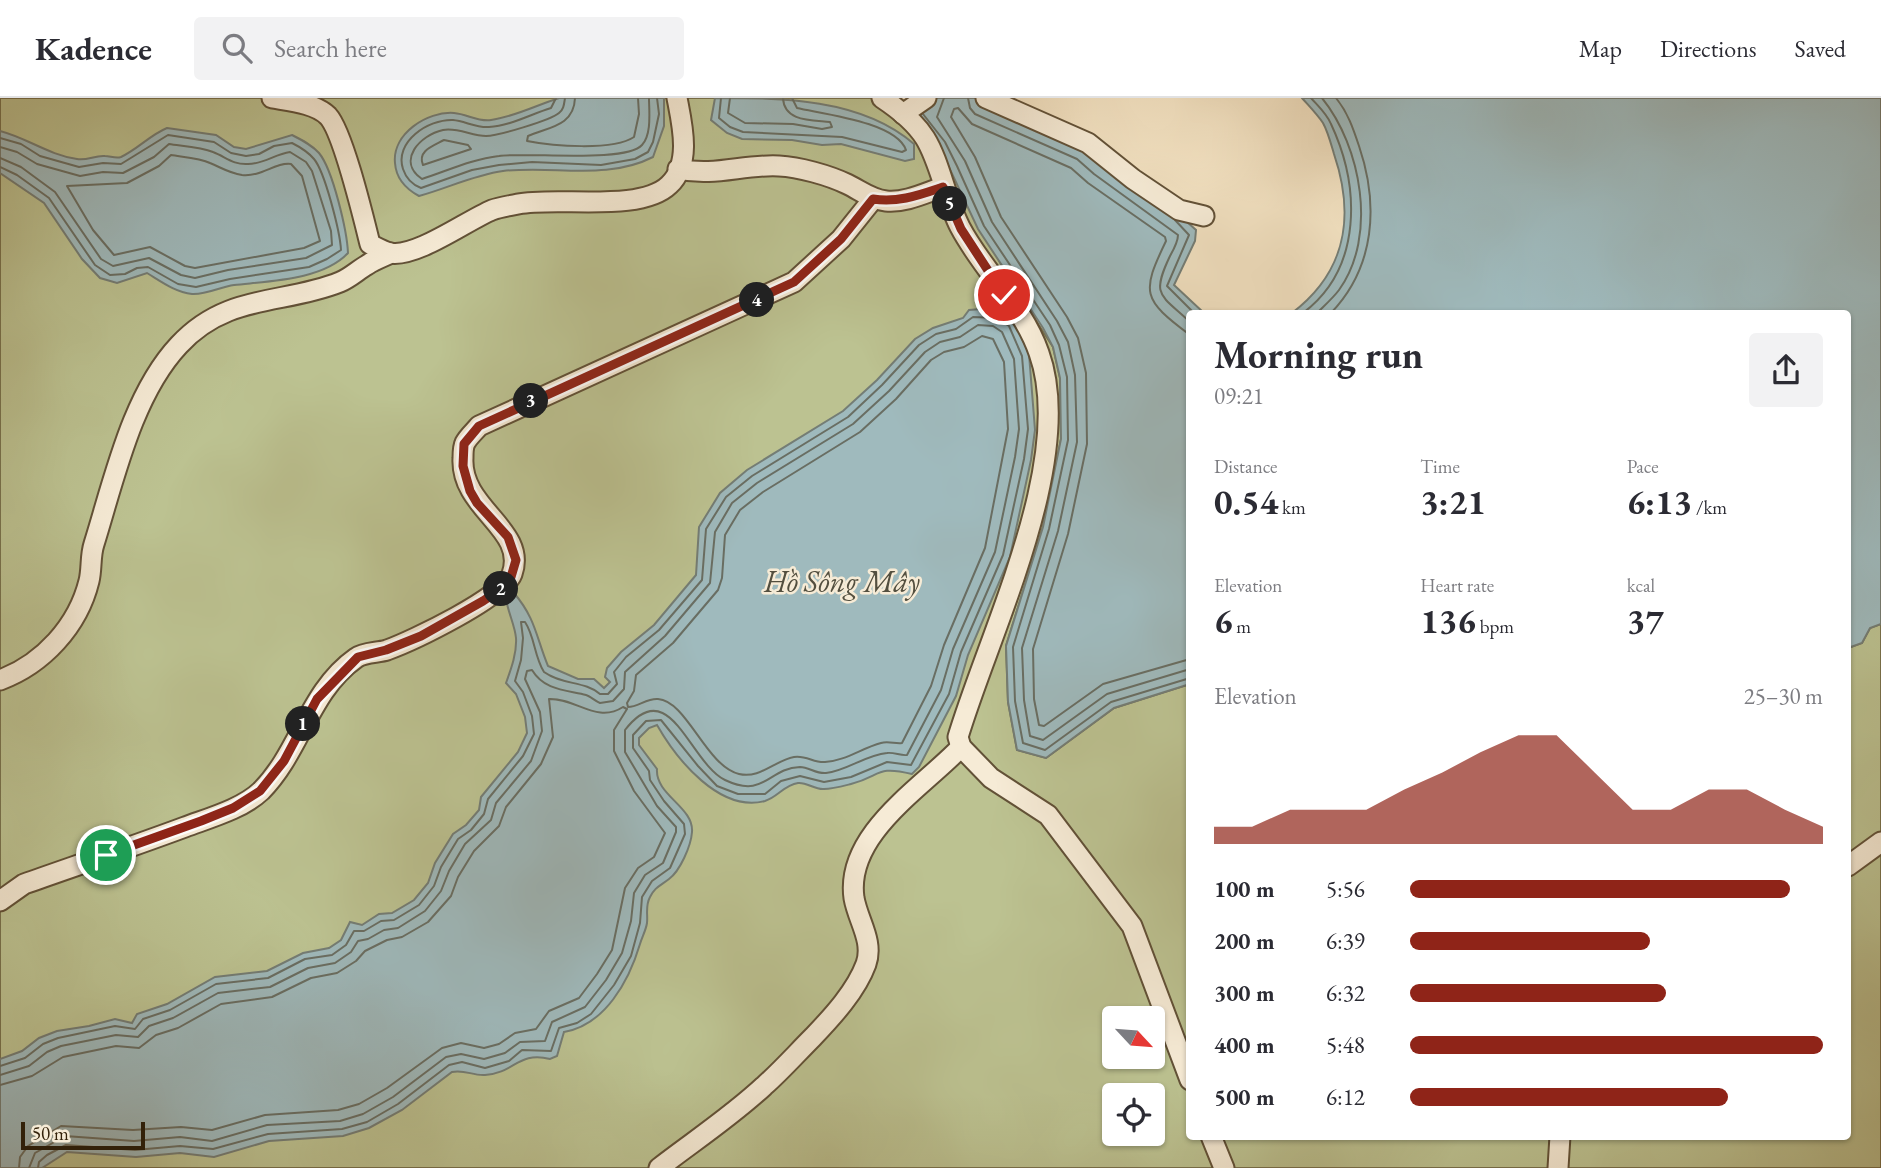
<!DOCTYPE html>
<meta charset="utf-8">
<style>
:root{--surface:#fff;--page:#f2f2f3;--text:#2b2b33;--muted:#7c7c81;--line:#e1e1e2;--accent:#8f2418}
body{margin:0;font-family:"EB Garamond",serif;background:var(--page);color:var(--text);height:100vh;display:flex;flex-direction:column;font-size:26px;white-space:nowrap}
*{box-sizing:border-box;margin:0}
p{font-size:23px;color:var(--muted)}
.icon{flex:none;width:38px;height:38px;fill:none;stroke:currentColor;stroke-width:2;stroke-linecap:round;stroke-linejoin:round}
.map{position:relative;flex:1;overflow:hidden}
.side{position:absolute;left:1186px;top:212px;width:665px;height:830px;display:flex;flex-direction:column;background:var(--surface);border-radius:7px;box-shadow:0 2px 5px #0004}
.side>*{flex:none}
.needle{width:46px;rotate:116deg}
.controls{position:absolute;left:1102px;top:908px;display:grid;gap:14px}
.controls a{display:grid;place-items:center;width:63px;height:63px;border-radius:7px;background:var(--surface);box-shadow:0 2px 5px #0004;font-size:35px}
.scale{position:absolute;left:21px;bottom:18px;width:124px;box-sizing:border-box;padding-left:7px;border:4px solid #332109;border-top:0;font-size:19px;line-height:24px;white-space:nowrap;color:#332109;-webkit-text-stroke:5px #f6ebd6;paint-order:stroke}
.pin{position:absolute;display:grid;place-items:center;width:60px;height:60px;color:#fff;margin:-30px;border:4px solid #fff;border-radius:50%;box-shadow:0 2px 7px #0007}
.km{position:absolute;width:35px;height:35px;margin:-18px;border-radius:50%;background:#222;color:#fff;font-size:19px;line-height:35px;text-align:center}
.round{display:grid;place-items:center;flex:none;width:74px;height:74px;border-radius:7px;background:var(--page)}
.headline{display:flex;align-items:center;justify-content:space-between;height:119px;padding:0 28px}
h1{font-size:38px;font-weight:700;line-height:52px}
.figures{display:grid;grid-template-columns:repeat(3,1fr);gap:10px;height:119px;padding:7px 28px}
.figures div{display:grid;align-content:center}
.figures b{font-size:35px;font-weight:700}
.figures small{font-size:19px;font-weight:400}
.figures p{font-size:19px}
.chart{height:196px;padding:14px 28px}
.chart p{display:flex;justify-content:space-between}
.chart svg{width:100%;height:126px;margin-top:7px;fill:var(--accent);opacity:.7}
ul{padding:0 28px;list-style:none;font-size:23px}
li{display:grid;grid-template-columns:112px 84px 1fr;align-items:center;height:52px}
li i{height:18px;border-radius:9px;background:var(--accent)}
header{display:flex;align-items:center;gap:42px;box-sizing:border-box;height:98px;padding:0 35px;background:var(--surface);border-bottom:2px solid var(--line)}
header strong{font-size:33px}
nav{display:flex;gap:38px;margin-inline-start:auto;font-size:24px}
.search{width:490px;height:63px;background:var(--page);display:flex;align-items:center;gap:18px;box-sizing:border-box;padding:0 24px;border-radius:7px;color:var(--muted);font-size:26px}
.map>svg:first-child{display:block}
.green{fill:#bcc291;stroke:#78724d;stroke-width:2;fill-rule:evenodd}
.water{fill:#9fbabd;stroke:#747d75;stroke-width:2}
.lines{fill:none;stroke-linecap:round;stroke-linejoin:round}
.shore{stroke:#696e63;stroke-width:2}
.minor-casing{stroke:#625137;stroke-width:23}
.minor{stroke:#f6ebd6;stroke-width:19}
.route-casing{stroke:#fff;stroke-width:14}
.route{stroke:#8f2418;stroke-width:9}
.labels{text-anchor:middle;stroke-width:5;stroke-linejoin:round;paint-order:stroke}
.water-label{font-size:30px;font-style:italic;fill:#534f3f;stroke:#f6ebd6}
</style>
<header>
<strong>Kadence</strong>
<div class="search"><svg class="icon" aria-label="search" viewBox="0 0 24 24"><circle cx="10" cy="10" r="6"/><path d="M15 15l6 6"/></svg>Search here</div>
<nav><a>Map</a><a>Directions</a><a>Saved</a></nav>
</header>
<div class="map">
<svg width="1881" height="1070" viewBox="0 0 1881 1070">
<rect width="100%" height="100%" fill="#f1e0c0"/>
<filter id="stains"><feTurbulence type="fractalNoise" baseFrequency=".00286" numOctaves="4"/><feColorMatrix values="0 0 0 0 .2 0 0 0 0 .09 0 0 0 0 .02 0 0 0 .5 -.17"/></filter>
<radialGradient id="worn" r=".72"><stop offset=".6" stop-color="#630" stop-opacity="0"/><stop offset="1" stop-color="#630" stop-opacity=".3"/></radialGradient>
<path class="green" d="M0 0H872L939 48 1009 181 1053 249 1060 280 1061 341 1043 429 1006 548 1008 604 1017 652 1046 660 1114 610 1190 586V1038H1848V550L1862 545 1870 530 1881 526V1070H0ZM1115 920H1153V959H1115ZM1115 998H1153V1036H1115Z"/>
<g class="water">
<path d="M559 0H664V28L653 59C606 83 554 67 503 73 474 77 448 90 419 98 406 91 396 80 395 65 392 36 427 13 454 15 467 16 478 24 491 22 514 19 537 7 559 0Z"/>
<path d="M715 0C781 0 861 0 914 46V61L905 63 841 46 822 47 792 42 742 41 727 35 711 22Z"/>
<polygon points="933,0 976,0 1052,31 1177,115 1196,132 1195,143 1174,187 1204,215 1190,215 1190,586 1114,610 1046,660 1017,652 1008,604 1006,548 1043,429 1061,341 1060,280 1053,249 1043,230 978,131 939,48 910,15"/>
<path d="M1302 0H1881V526L1870 530 1862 545 1848 550V215H1292C1346 174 1355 118 1334 56 1331 46 1328 34 1323 25 1317 16 1309 8 1302 0Z"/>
<path d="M167 30 216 37 234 49 246 51 292 37C302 42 312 47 319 55 333 72 347 133 348 155 323 182 269 183 234 187 220 189 206 197 192 196 175 194 162 184 147 175L117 185 100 180 82 161 44 105 0 75V33C27 40 49 57 77 61 87 63 95 57 105 58 110 58 116 61 121 59 138 51 150 37 167 30Z"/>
<path d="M981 211 999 213 1014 223 1029 256 1035 332 1031 362 1010 459 968 557 956 598 919 669 912 676C875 667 882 678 851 686 843 688 832 691 824 691 815 692 807 684 798 685 784 687 778 699 765 703 720 715 677 662 657 627L649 630 639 640V647L657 671C655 697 694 709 692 734 691 748 680 773 669 781 660 788 655 789 650 799 645 808 648 816 647 825 646 832 642 839 640 846 629 883 605 927 564 934L557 958 550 961C518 953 515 975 485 977 473 978 464 971 452 974L402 1012 369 1030 343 1038 269 1043 214 1059 180 1055 136 1059 67 1054 42 1070H0V961L22 953 39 940 57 933 89 928 115 921 132 925 137 916 167 906 215 879 267 873 303 855 329 850 341 842 350 824 362 827 379 816 392 815 414 802 428 785 435 765 453 736 466 727 479 712 481 699 518 654 527 635 525 619 516 596 506 585C511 571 517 555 516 540 515 528 508 514 506 501L514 495C536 521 536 539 548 568L578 581H594L604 590 610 584 605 579 607 570 621 554 654 527 696 477 699 429 720 395 747 372 843 313 877 282 915 241 933 230 963 220 969 212Z"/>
</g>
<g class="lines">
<g class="shore">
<path d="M556 0 551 10C531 16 510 28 489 29 476 30 465 23 453 22 428 21 394 44 403 71 406 80 413 87 421 90L472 72 499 67 532 64 601 67 635 61 648 54 653 44 659 16 657 0"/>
<path d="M565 0C564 6 564 11 559 15 551 22 498 38 486 38 472 38 457 29 443 32 420 37 396 63 422 81 447 73 472 61 499 58 527 54 626 65 642 47 652 36 649 13 649 0"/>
<path d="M575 0C574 28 549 29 528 38L527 43C552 48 613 53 634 39L639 16 638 0"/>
<path d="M721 0 719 20 730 29 743 34 842 39 902 54 906 52C896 24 823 16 797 10L792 0"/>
<path d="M730 0 728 15 745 25 793 26 822 31 832 29 830 24C812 22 784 24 783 0"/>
<polyline points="944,0 937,19 965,63 992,124 1057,223 1068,244 1075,277 1077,344 1058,433 1022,550 1024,602 1030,638 1043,642 1107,596 1190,571"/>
<path d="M968 0 970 10 975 16 1077 61 1094 76 1178 137C1178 144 1174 151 1170 158 1151 198 1160 196 1190 224"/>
<polyline points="923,16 945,44 957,68 984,128 1050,227 1059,247 1067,279 1068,342 1049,431 1013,549 1015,603 1023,645 1045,652 1111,604 1190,580"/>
<path d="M0 40 21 46 40 58 79 69 103 65 121 66 168 37 214 44 231 55 246 58 259 56 274 48 292 45C300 49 308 54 314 61 325 74 340 134 341 152L327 161 309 169 230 181 196 189 178 186 148 169 137 170 125 176 110 177 95 167 49 100 17 77 0 69"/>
<path d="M444 42 468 47 471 51 423 67C417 53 433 48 444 42Z"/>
<path d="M0 49 17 54 37 66 80 78 103 74 123 75 154 59 169 46C182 48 201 49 213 54 226 59 233 67 248 66 264 66 275 56 290 54L306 64 312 73 331 133 332 147 306 160 228 172 195 180 181 177 149 160 113 168 101 161 55 94 21 69 0 60"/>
<path d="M171 57C183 59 200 60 210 65 222 70 229 75 242 77 262 79 275 64 291 66L302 78 320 143 304 150 195 170 185 168 150 149 114 157 93 132 67 88 127 85 159 68Z"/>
<polyline points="1175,122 1189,137 1167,188 1194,215"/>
<path d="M1303 215C1363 170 1360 88 1331 26 1327 16 1318 8 1311 0"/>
<path d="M1317 215C1324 208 1333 200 1339 192 1378 138 1361 48 1322 0"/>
<path d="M1331 215C1375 169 1379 107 1359 48 1353 30 1348 15 1336 0"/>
<path d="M1190 237C1142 201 1141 195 1166 143L1165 139 1088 85 1071 70 972 26 958 10 954 11 951 19 975 59 1001 119 1067 219 1078 240 1086 275 1087 346 1068 436 1033 551 1034 601 1039 627 1044 628 1103 586 1190 561"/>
<path d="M982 238 993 241 1004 264 1008 331 985 450 944 547 931 588 902 645C896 646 888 643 881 645 862 650 845 663 825 664 814 665 806 657 794 659 774 663 760 681 739 676 706 668 687 603 658 601 647 600 638 609 628 609L627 605 634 593 636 577 673 545 718 492 722 480 725 437 740 412 763 394 860 334 896 301 931 262 944 254 964 249Z"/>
<path d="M0 968 25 960 43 946 58 940 115 928 135 931 143 921 170 912 216 886 268 880 305 861 332 857 346 847 354 833H364L381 823 394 822 419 807 434 788 441 769 458 741 471 732 484 716 488 701 523 658 534 636 532 618 523 594 515 583 521 562 523 540 521 524H525C535 539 534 558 544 574 562 587 585 583 600 596H608L617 586 614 574 626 559 659 532 702 482 706 431 726 399 752 378 848 319 882 287 919 247 936 236 956 231 973 219 997 220 1009 228 1022 258 1028 331 1024 361 1003 457 961 554 949 596 911 667 887 664 851 679 824 684 800 678 781 683 765 696H738L717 688 698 668 661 622 646 623 633 637V650L649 673 650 682 664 703 684 726 685 736 670 770 652 783 642 799 640 825 631 858 614 887 591 916 577 925 559 930 551 953 522 952 509 963 485 970 462 964 449 967 398 1006 367 1024 342 1031 268 1036 213 1051 180 1048 135 1052 66 1047 47 1057 39 1064 38 1070"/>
<path d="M0 977 29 968 47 954 61 948 116 937 138 939 149 928 173 920 218 895 270 889 308 870 335 865 351 854 358 843 368 841 384 832 398 830 425 813 441 793 449 773 465 746 491 722 496 705 531 663 542 633 540 614 525 581 527 573 532 572C544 592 565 592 586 597 590 598 595 603 600 605L613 603 624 591 625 574 665 538 710 485 715 434 732 405 757 385 853 326 889 293 925 254 940 244 960 239 978 227 993 228 1002 234 1014 261 1019 331 1015 359 995 454 953 551 941 592 907 657C901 658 894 654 887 655 865 657 847 673 826 675 816 676 809 669 800 669 768 670 765 701 725 682 689 664 670 574 625 632V654L657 708 676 729V734L663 765 645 777 634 795 631 823 622 855 606 882 585 909 552 924 545 943 520 944 505 955 484 961 461 956 446 959 393 999 363 1016 340 1023 267 1027 212 1043 180 1039 134 1043 65 1038 35 1055 29 1070"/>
<path d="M0 987 32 978 63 959 116 948 139 950 156 937 178 930 221 906 272 899 311 880 337 875 356 863 365 853 387 842 402 839 428 824 451 798 458 779 474 753 499 728 506 709 541 666 553 639 549 601C576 600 597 626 623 609L627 611 614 632V653L634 693 665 735 654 759 638 770 625 790 612 852 597 876 579 900 549 913 536 931 515 935 499 946 484 950 461 945 442 950 387 990 359 1006 338 1012 265 1017 212 1032 181 1029 133 1032 61 1028 28 1048 20 1059 19 1070"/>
</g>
<g class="minor-casing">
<g id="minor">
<path d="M272 0C289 3 315 5 328 18 343 34 364 122 370 146 376 149 383 153 390 155 416 160 466 123 492 112 500 109 509 108 518 106 557 98 640 115 669 87 692 66 682 26 677 0"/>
<path d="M882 0C897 10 915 24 925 40 940 64 946 102 960 129 983 173 1023 208 1039 255 1077 361 989 535 958 639L961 649 991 680 1048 717 1132 828 1190 982"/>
<polyline points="986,0 1088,45 1133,81 1179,112 1204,118"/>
<polyline points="903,16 926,0"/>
<path d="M678 71C715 79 743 66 779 68 799 69 828 77 847 86 860 92 870 101 886 103 905 105 925 95 943 89"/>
<path d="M0 582C43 566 78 528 89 483 92 471 90 458 94 446 114 382 132 297 179 247 227 195 283 207 340 184 350 180 358 172 367 167 374 162 383 159 391 155"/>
<polyline points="1848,768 1881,744"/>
<path d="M0 803 24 786C78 767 131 749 185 729 209 720 242 711 261 693 300 654 309 593 356 560 364 554 378 555 387 552 412 543 504 499 512 476 528 431 460 411 463 360 463 355 463 349 465 345 468 339 475 333 479 328L794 184 841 141 873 101"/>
<polyline points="1211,1038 1224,1070"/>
<path d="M659 1070C694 1043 732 1018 764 988 781 973 797 955 813 939 833 918 856 893 866 866 874 843 858 823 854 800 845 736 922 690 961 649"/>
<polyline points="1558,1070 1560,1038"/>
</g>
</g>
<use href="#minor" class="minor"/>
</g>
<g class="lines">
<g class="route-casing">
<path id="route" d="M106 757 201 723 233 710 260 693 284 663 317 601 358 559 386 552 421 538 483 503 501 491 511 479 516 462 508 439 477 405 470 393 463 368 464 346 479 328 794 184 841 141 873 101C898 105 919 97 943 89L961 131 1004 197"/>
</g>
<use href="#route" class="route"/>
</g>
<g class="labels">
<g class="water-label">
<text x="842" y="494">Hồ Sông Mây</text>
</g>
</g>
<rect width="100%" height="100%" filter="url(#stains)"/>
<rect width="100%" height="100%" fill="url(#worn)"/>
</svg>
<div class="controls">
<a><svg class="needle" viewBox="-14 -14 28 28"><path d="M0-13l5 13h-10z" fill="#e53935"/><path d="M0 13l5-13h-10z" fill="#7c7c81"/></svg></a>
<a><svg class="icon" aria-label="locate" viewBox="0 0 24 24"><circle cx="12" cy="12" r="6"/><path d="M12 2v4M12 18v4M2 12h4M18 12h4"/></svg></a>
</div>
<div class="scale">50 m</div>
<div class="pin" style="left:106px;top:757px;background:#1e9e55"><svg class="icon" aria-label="arrive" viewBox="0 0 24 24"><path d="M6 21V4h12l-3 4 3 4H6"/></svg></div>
<div class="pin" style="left:1004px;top:197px;background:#d93025"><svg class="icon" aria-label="check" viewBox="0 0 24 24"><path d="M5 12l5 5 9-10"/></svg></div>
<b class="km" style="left:303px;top:626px">1</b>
<b class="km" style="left:501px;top:491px">2</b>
<b class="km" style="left:531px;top:303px">3</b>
<b class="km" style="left:757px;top:202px">4</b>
<b class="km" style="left:950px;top:106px">5</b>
<section class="side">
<div class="headline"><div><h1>Morning run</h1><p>09:21</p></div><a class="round"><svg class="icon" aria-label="share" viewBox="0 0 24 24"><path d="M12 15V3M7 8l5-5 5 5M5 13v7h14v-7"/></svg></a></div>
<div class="figures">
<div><p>Distance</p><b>0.54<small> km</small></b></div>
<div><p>Time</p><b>3:21</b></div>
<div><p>Pace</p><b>6:13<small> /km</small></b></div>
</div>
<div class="figures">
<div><p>Elevation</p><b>6<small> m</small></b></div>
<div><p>Heart rate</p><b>136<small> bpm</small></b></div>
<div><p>kcal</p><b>37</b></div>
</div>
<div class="chart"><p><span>Elevation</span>25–30 m</p>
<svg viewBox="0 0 160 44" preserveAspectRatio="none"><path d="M0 44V38L10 38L20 32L30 32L40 32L50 25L60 19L70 12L80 6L90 6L100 19L110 32L120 32L130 25L140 25L150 32L160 38V44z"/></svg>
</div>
<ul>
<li><b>100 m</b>5:56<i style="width:92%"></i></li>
<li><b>200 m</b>6:39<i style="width:58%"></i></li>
<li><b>300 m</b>6:32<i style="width:62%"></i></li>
<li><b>400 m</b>5:48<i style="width:100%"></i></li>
<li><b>500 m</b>6:12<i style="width:77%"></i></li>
</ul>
</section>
</div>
